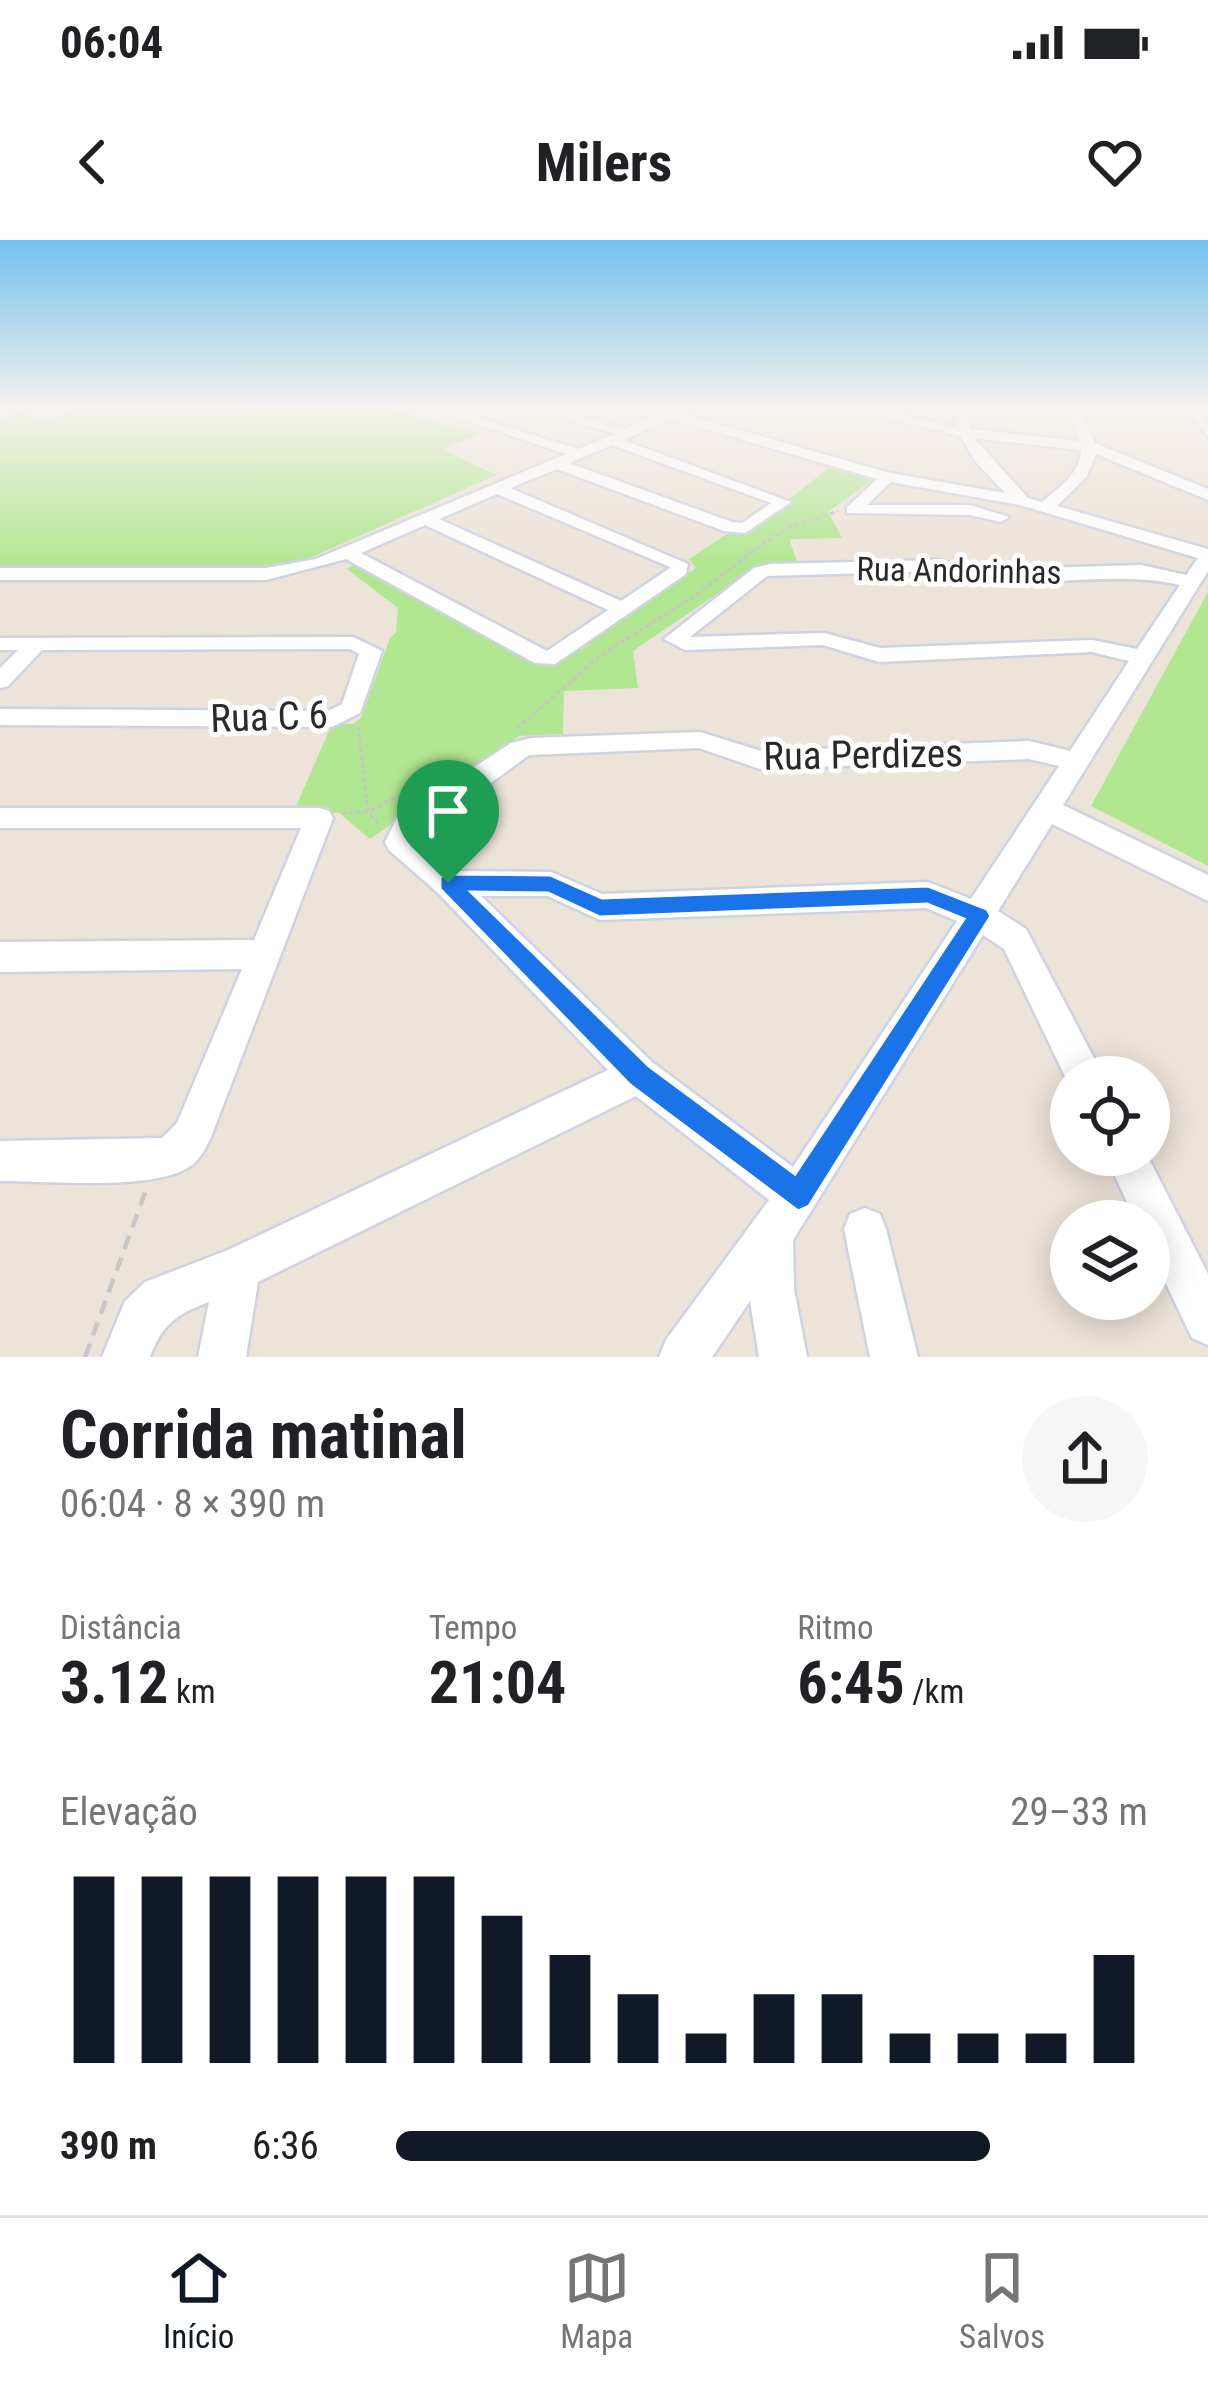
<!DOCTYPE html>
<html lang="pt">
<meta charset="utf-8">
<style>
:root{--surface:#fff;--page:#f6f6f6;--text:#202124;--muted:#757577;--line:#e0e0e0;--accent:#111827}
body{margin:0;font-family:"Roboto Condensed",sans-serif;background:var(--page);color:var(--text);height:100vh;display:flex;flex-direction:column;font-size:45px;white-space:nowrap}
*{box-sizing:border-box;margin:0}
p{font-size:39px;color:var(--muted)}
.icon{flex:none;width:66px;height:66px;fill:none;stroke:currentColor;stroke-width:2;stroke-linecap:round;stroke-linejoin:round}
.map{position:relative;height:1117px;overflow:hidden}
.details{display:flex;flex-direction:column;background:var(--surface);flex:1}
.details>*{flex:none}
.controls{position:absolute;left:1050px;top:816px;display:grid;gap:24px}
.controls a{display:grid;place-items:center;width:120px;height:120px;border-radius:50%;background:var(--surface);box-shadow:0 6px 30px #0003;font-size:60px}
.pin{position:absolute;display:grid;place-items:center;width:102px;height:102px;color:#fff;margin:-123px -51px;border-radius:50% 50% 50% 0;rotate:-45deg;box-shadow:0 0 12px #0007}
.pin .icon{rotate:45deg}
.round{display:grid;place-items:center;flex:none;width:126px;height:126px;border-radius:63px;background:var(--page)}
.summary{display:flex;align-items:center;justify-content:space-between;height:204px;padding:0 60px}
h1{font-size:66px;font-weight:700;line-height:90px}
.figures{display:grid;grid-template-columns:repeat(3,1fr);gap:18px;height:204px;padding:12px 60px}
.figures div{display:grid;align-content:center}
.figures b{font-size:60px;font-weight:700}
.figures small{font-size:33px;font-weight:400}
.figures p{font-size:33px}
.chart{height:336px;padding:24px 60px}
.chart p{display:flex;justify-content:space-between}
.chart svg{width:100%;height:216px;margin-top:12px;stroke:var(--accent);stroke-width:6}
ul{padding:0 60px;list-style:none;font-size:39px}
li{display:grid;grid-template-columns:192px 144px 1fr;align-items:center;height:90px}
li i{height:30px;border-radius:15px;background:var(--accent)}
.status{display:flex;justify-content:space-between;align-items:center;height:84px;padding:0 60px;background:var(--surface);direction:ltr}
.status svg{height:33px;fill:currentColor}
header{display:flex;justify-content:space-between;align-items:center;height:156px;padding:0 60px;background:var(--surface);font-size:54px;font-weight:700}
.tab-bar{display:flex;justify-content:space-around;align-items:center;height:168px;border-top:3px solid var(--line);background:var(--surface);font-size:33px;color:var(--muted)}
.tab-bar a{display:grid;justify-items:center;gap:6px}
.tab-bar .active{color:var(--accent)}
.map>svg:first-child{display:block}
.green{fill:#b2e791}
.lines{fill:none;stroke-linecap:round;stroke-linejoin:round}
.minor-casing{stroke:#ced3e3;stroke-width:5}
.path-far1{stroke:#c7c7c7;stroke-width:3;stroke-dasharray:4.5 3;stroke-linecap:butt}
.path{stroke:#c7c7c7;stroke-width:4.5;stroke-dasharray:14 9;stroke-linecap:butt}
.minor{fill:#fff;fill-rule:evenodd}
.route{fill:#1a73e8;stroke:#fff;stroke-width:3;fill-rule:evenodd}
.labels{text-anchor:middle;stroke-width:10;stroke-linejoin:round;paint-order:stroke}
.far-street-label{font-size:33px;fill:#292929;stroke:#fff}
.street-label{font-size:39px;fill:#292929;stroke:#fff}
</style>
<div class="status"><b>06:04</b><svg viewBox="0 0 49 12"><path d="M0 12V9h3v3zM5 12V6h3v6zM10 12V3h3v9zM15 12V0h3v12zM26 1h20v11H26zM47 4h2v5h-2z"/></svg></div>
<header><svg class="icon" aria-label="back" viewBox="0 0 24 24"><path d="M15 5l-7 7 7 7"/></svg>Milers<svg class="icon" aria-label="heart" viewBox="0 0 24 24"><path d="M12 20l-8-8c-3-5 5-10 8-4 3-6 11-1 8 4z"/></svg></header>
<div class="map">
<svg width="1208" height="1117" viewBox="0 0 1208 1117">
<rect width="100%" height="100%" fill="#ece3d9"/>
<g class="green">
<polygon points="68,168 389,168 479,194 443,209 496,235 292,326 0,326 0,178 24,172 42,180 66,173"/>
<polygon points="831,226 872,240 828,272 842,298 789,299 798,323 761,324 633,411 638,448 564,451 563,494 519,496 370,599 339,573 294,571 332,484 353,484 361,478 390,398 396,393 398,368 347,329 354,325 545,425 553,425 696,328 689,319 730,292 746,293"/>
<polygon points="1208,352 1208,626 1091,566"/>
</g>
<g class="lines">
<g class="minor-casing">
<g id="minor">
<polygon points="0,168 20,168 0,176"/>
<path d="M428 168H446L578 209 615 194 535 168H553L626 189 663 171 693 168 683 174 890 233 1005 253 976 222 960 196 846 168H867L957 187 953 168H965L971 189 1080 201 1067 168H1079L1095 203 1208 249V260L1096 214 1087 236 1057 266 1208 309V331L1063 565 1208 635V661L1052 584 998 671 1026 689 1104 837H1071V849L1004 709 983 695 793 1000 794 1049 807 1117H759L750 1061 712 1117H659L666 1100 769 960 636 856 258 1042 246 1117H198L209 1062C177 1074 162 1084 150 1117H102L125 1061 145 1042 228 1010 608 830 437 652 389 610 385 602 397 578 511 503 531 498 700 492 761 511 1029 501 1070 511 1129 421 1092 412 879 422 823 405 685 410 664 399 754 328 770 324 938 320 972 330 1141 325 1186 335 1198 318 1020 265 891 242 867 265H970L1009 277 1001 282 970 275 847 273V267L877 239 671 179 623 200 791 262 745 293 724 291 557 229 510 248 688 324 686 334 555 424 535 423 346 319 266 340H0V328H266L316 319 566 214ZM974 198 1081 210C1080 234 1059 247 1042 262L1028 258ZM612 205 771 263 742 283 732 282 569 223ZM497 254 670 327V328L621 361 439 279ZM425 285 608 370 547 411 361 313ZM936 331C1014 357 1100 327 1180 345L1137 409 1092 400 880 408 824 393 690 397 767 336ZM699 508 760 529 1029 519 1059 526 971 659 928 642 602 654 551 632 454 631 415 599 529 515ZM481 656H548L600 680 926 668 957 681 793 927 652 822Z"/>
<polygon points="1183,168 1195,168 1208,183 1208,196"/>
<polygon points="353,397 382,411 360,473 332,487 0,485 0,469 328,471 342,464 359,414 350,409 42,410 8,446 0,448 0,428 18,410 0,410 0,398"/>
<path d="M0 568H319L329 571 333 578 211 897C206 908 200 920 189 927 154 951 45 941 0 941V901L162 898 177 883 242 729 0 732V702L254 700 301 588H0Z"/>
<polygon points="1105,915 1147,915 1208,1034 1208,1105 1192,1098 1149,1009 1149,981 1136,981"/>
<polygon points="865,968 880,974 886,989 918,1117 870,1117 844,989 850,974"/>
</g>
</g>
<g class="path-far1">
<polyline points="358,486 368,572 463,521"/>
<polyline points="517,489 601,415 696,355 761,305 794,285 838,271"/>
<polyline points="341,573 368,572 380,584"/>
</g>
<polyline class="path" points="85,1117 146,950"/>
<use href="#minor" class="minor"/>
</g>
<linearGradient id="sky" x2="0" y2="1"><stop stop-color="#73c1ee"/><stop offset="0.52" stop-color="#f6f2ee"/><stop offset="1" stop-color="#f6f2ee" stop-opacity="0"/></linearGradient>
<rect width="1208" height="324" fill="url(#sky)"/>
<path class="route" d="M448 634 550 635 602 658 928 646 987 669 991 676 809 966 798 971 630 845 440 649V637ZM471 652 548 653 600 677 927 664 964 679 795 934 649 826Z"/>
<g class="labels">
<g class="far-street-label">
<text transform="translate(959 330) rotate(1)" y="12">Rua Andorinhas</text>
</g>
<g class="street-label">
<text transform="translate(269 476) rotate(-2)" y="14">Rua C 6</text>
<text transform="translate(863 514) rotate(-1)" y="14">Rua Perdizes</text>
</g>
</g>
</svg>
<div class="controls">
<a><svg class="icon" aria-label="locate" viewBox="0 0 24 24"><circle cx="12" cy="12" r="6"/><path d="M12 2v4M12 18v4M2 12h4M18 12h4"/></svg></a>
<a><svg class="icon" aria-label="layers" viewBox="0 0 24 24"><path d="M12 4l9 5-9 5-9-5zM3 14l9 5 9-5"/></svg></a>
</div>
<div class="pin" style="left:448px;top:643px;background:#1e9e55"><svg class="icon" aria-label="arrive" viewBox="0 0 24 24"><path d="M6 21V4h12l-3 4 3 4H6"/></svg></div>
</div>
<section class="details">
<div class="summary"><div><h1>Corrida matinal</h1><p>06:04 · 8 × 390 m</p></div><a class="round"><svg class="icon" aria-label="share" viewBox="0 0 24 24"><path d="M12 15V3M7 8l5-5 5 5M5 13v7h14v-7"/></svg></a></div>
<div class="figures">
<div><p>Distância</p><b>3.12<small> km</small></b></div>
<div><p>Tempo</p><b>21:04</b></div>
<div><p>Ritmo</p><b>6:45<small> /km</small></b></div>
</div>
<div class="chart"><p><span>Elevação</span>29–33 m</p>
<svg viewBox="0 0 160 44" preserveAspectRatio="none"><path d="M5 44V6M15 44V6M25 44V6M35 44V6M45 44V6M55 44V6M65 44V14M75 44V22M85 44V30M95 44V38M105 44V30M115 44V30M125 44V38M135 44V38M145 44V38M155 44V22"/></svg>
</div>
<ul>
<li><b>390 m</b>6:36<i style="width:79%"></i></li>
</ul>
</section>
<nav class="tab-bar">
<a class="active"><svg class="icon" aria-label="home" viewBox="0 0 24 24"><path d="M3 11l9-7 9 7M6 9v11h12V9"/></svg>Início</a>
<a><svg class="icon" aria-label="map" viewBox="0 0 24 24"><path d="M3 6l6-2 6 2 6-2v14l-6 2-6-2-6 2zM9 4v14M15 6v14"/></svg>Mapa</a>
<a><svg class="icon" aria-label="saved" viewBox="0 0 24 24"><path d="M7 4h10v16l-5-4-5 4z"/></svg>Salvos</a>
</nav>
